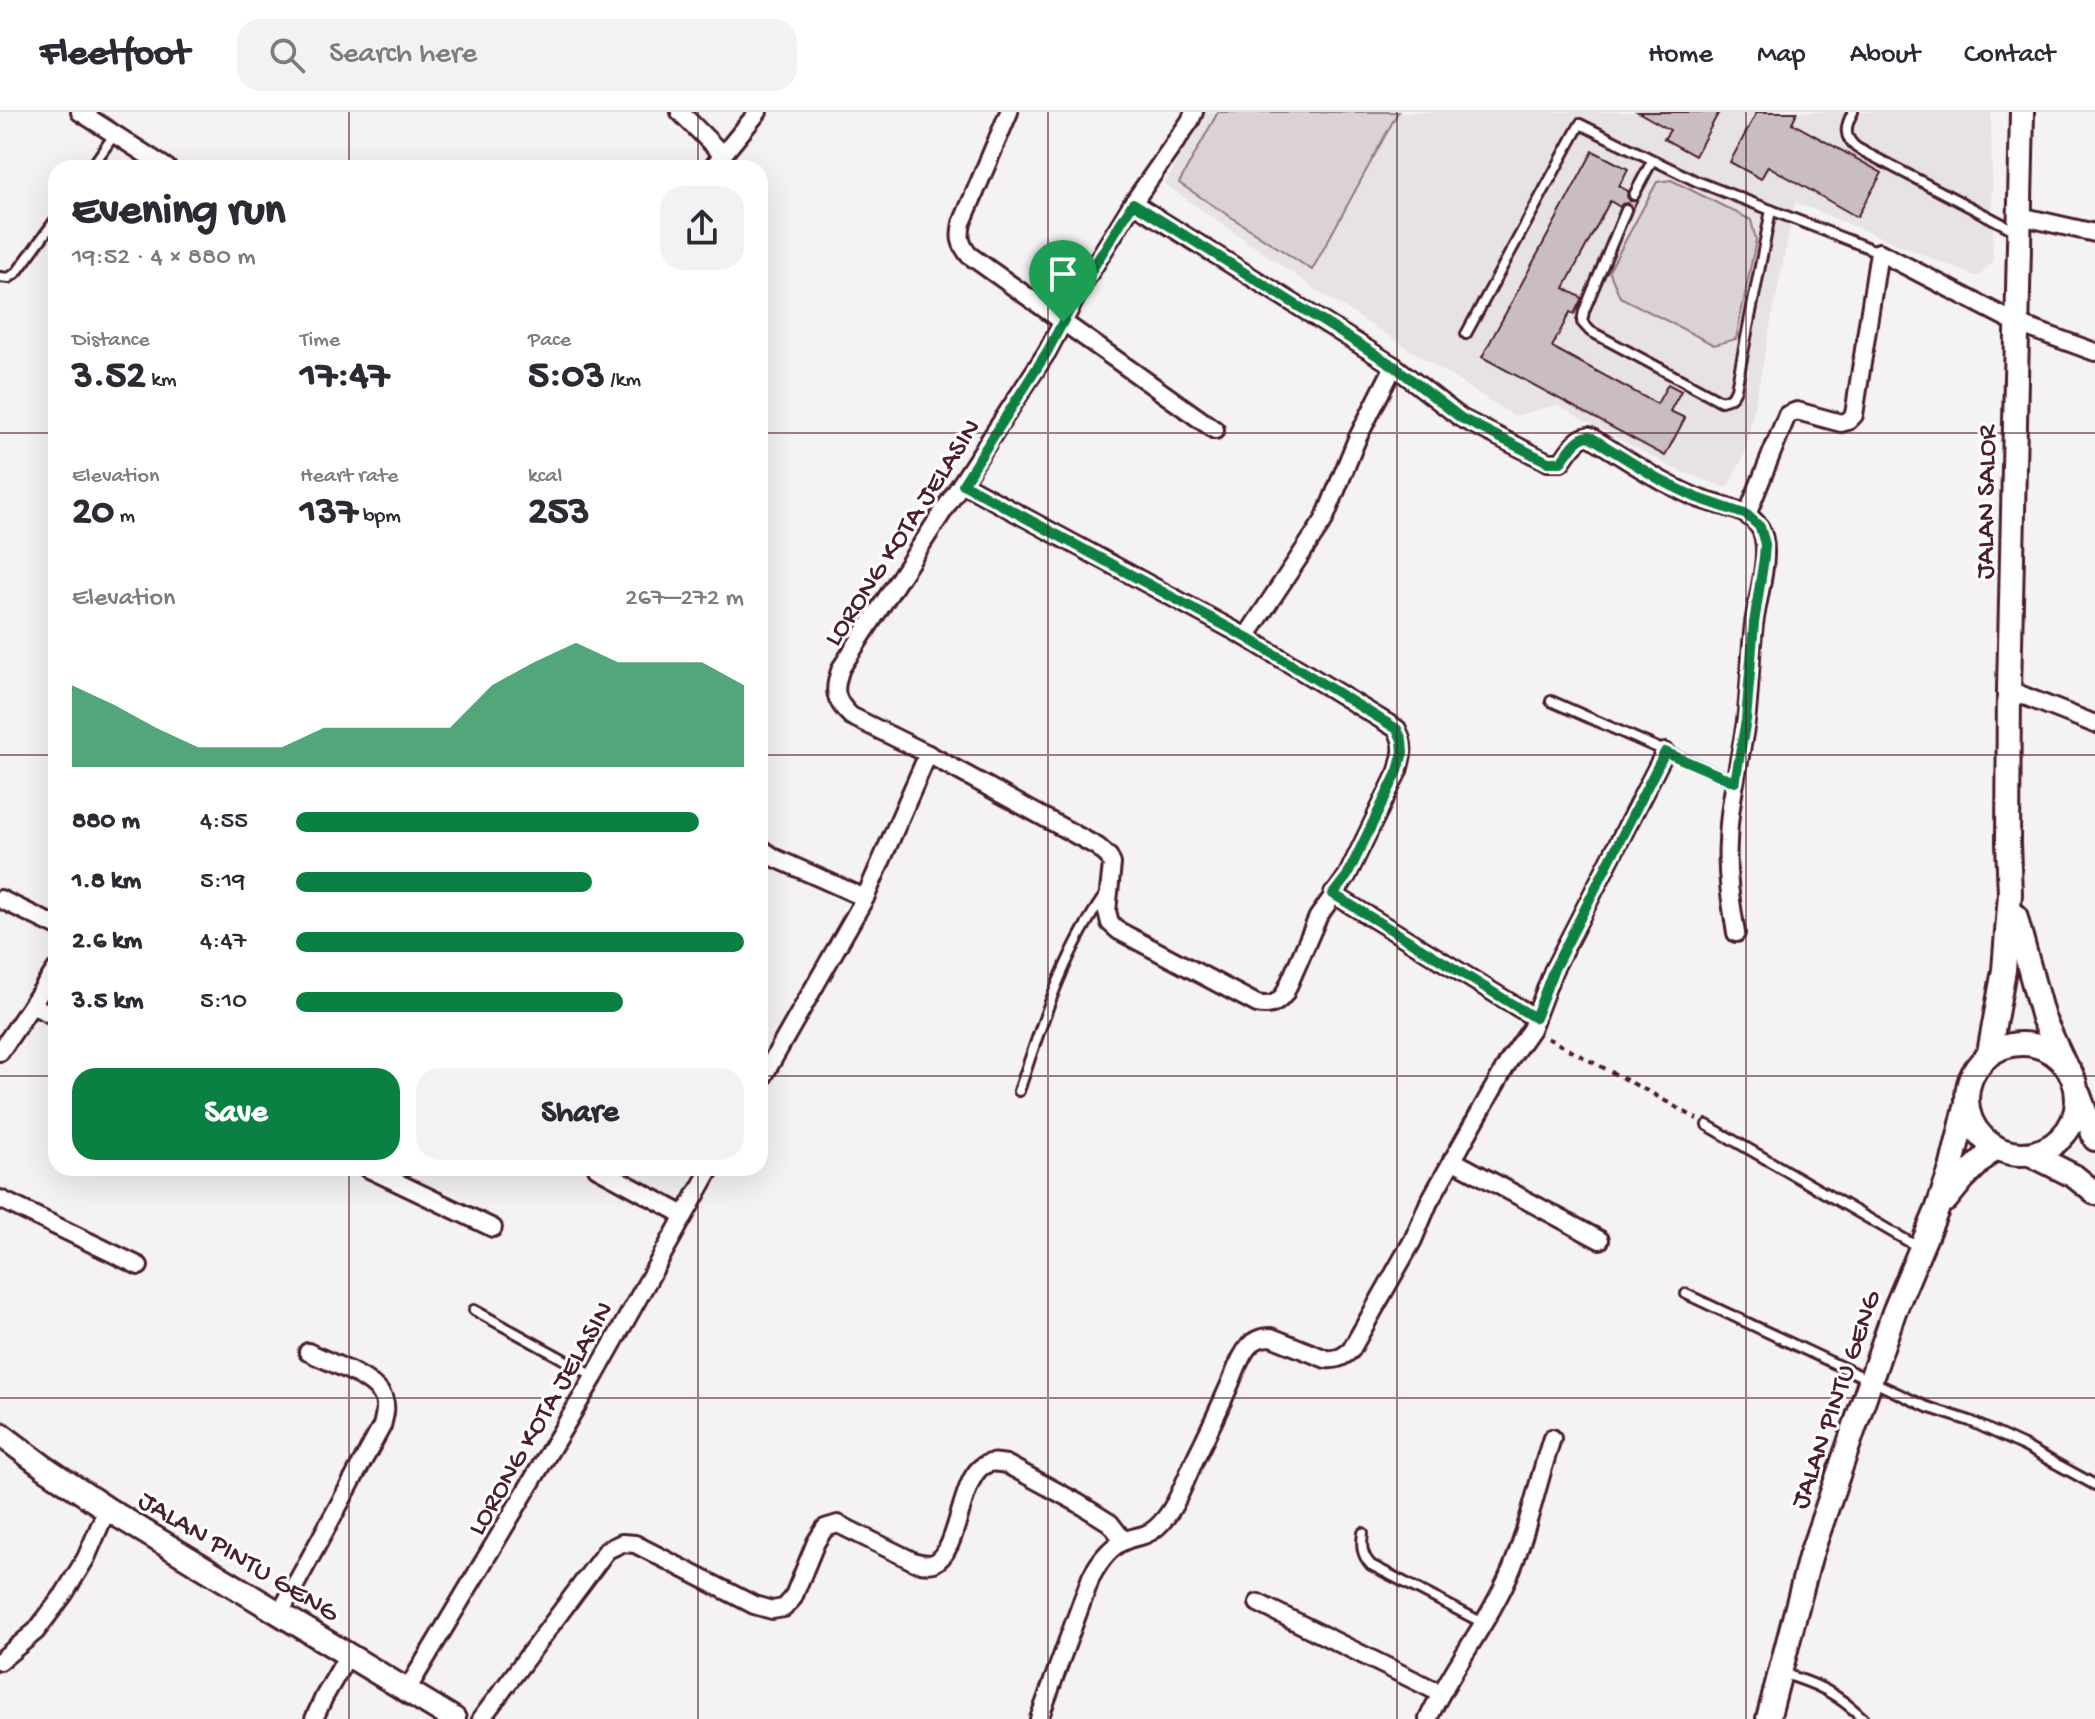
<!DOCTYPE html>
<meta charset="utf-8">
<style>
:root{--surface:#fff;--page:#f2f2f3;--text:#2b2b33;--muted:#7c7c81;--line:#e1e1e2;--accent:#0b8043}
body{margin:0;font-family:"Gochi Hand",sans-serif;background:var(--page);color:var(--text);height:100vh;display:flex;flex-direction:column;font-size:30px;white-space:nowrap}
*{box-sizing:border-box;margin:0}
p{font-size:26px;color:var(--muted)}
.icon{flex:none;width:44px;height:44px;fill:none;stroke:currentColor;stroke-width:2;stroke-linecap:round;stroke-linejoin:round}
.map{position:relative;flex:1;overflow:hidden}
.panel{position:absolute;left:48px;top:48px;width:720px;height:1016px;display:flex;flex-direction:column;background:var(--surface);border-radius:24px;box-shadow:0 8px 32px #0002}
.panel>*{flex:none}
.pin{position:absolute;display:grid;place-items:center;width:68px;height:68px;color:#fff;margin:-82px -34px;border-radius:50% 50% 50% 0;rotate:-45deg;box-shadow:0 0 8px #0007}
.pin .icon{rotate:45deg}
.round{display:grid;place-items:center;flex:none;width:84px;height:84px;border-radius:24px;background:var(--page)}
.summary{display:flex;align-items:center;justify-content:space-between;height:136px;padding:0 24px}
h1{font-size:44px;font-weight:800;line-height:60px}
.stats{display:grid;grid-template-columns:repeat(3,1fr);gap:12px;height:136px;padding:8px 24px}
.stats div{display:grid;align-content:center}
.stats b{font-size:40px;font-weight:800}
.stats small{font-size:22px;font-weight:400}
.stats p{font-size:22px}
.chart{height:224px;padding:16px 24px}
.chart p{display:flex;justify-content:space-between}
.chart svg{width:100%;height:144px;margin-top:8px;fill:var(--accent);opacity:.7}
.primary-button{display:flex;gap:16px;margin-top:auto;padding:16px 24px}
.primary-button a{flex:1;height:92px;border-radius:24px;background:var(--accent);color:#fff;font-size:32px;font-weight:800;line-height:92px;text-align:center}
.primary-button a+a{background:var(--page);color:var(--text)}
ul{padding:0 24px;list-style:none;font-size:26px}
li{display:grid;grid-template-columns:128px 96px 1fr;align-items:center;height:60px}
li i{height:20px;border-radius:10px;background:var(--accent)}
header{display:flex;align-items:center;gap:48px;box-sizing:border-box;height:112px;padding:0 40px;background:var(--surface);border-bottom:2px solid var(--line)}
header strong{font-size:38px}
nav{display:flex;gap:44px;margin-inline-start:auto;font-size:28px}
.search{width:560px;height:72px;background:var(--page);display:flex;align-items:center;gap:20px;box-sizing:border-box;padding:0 28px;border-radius:24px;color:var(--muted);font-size:30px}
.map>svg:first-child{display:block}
.built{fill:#e7e2e3}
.green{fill:#dbd2d5;stroke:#927880;stroke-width:2}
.building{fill:#cabdc1;stroke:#4a1f2b;stroke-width:2}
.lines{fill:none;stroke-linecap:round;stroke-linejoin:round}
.lane-casing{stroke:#4a1f2b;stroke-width:14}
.street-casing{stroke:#4a1f2b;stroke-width:22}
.secondary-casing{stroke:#4a1f2b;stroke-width:28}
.path{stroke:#4a1f2b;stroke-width:4;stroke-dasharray:6 6;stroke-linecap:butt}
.lane{stroke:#fff;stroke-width:8}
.street{stroke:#fff;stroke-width:16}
.secondary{stroke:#fff;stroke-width:22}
.route-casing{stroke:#fff;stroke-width:16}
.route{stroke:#0b8043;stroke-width:10}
.grid{fill:none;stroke:#4a1f2b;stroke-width:2;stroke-opacity:0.55}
.labels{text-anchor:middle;stroke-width:6;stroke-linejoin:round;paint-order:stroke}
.street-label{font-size:28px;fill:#4a1f2b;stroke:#fff}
</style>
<header>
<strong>Fleetfoot</strong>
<div class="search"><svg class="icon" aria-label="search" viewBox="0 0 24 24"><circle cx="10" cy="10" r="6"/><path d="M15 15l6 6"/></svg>Search here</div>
<nav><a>Home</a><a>Map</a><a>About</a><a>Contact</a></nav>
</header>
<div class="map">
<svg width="2095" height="1607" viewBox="0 0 2095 1607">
<rect width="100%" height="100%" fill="#f4f2f2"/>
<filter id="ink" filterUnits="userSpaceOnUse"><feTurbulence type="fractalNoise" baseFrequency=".0125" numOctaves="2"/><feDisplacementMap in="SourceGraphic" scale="16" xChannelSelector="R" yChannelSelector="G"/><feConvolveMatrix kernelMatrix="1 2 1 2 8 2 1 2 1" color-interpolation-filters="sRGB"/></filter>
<g filter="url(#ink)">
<polygon class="built" points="1203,0 1991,0 1993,149 1978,165 1795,90 1745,341 1727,376 1677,358 1556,293 1514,304 1315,177 1165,72"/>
<g class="green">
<polygon points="1218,0 1398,0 1312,158 1179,71"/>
<polygon points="1671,68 1751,108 1756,128 1736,227 1714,233 1620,185 1609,159 1657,70"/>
</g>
<g class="building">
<polygon points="1638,0 1719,0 1695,44 1664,27 1670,18"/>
<polygon points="1757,0 1797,0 1792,11 1882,61 1857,105 1768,54 1761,67 1730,50"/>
<polygon points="1593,39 1628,57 1619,74 1628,79 1627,84 1630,89 1637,89 1633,97 1628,91 1622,92 1620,95 1610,89 1564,176 1582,186 1574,202 1570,200 1552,235 1657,292 1668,272 1681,279 1670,299 1685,306 1665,344 1482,245"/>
</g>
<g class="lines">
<g class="lane-casing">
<g id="lane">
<path d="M1853 0C1845 14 1843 25 1857 36L2018 120"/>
<polyline points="91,56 114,23"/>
<polyline points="1634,83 1652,49"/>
<path d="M1626 98 1584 199 1582 210 1590 219 1721 289C1729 287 1733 285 1736 277L1771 98"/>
<polyline points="0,165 9,166 17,160 56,107"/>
<polyline points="1466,222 1580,12 1696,69 1879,140"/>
<polyline points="1551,589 1735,670"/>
<path d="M1019 979C1042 911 1064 839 1107 780"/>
<polyline points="1707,1013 1918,1135"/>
<polyline points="1686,1182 1927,1295 1970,1309 2022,1333 2095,1373"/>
<polyline points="474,1198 594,1264"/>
<path d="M1363 1421C1361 1435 1362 1443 1371 1453L1483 1511"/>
<path d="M1781 1561C1818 1572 1835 1580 1864 1607"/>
</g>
</g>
<g class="street-casing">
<g id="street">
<polyline points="80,0 167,56"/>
<polyline points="680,0 723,43"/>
<path d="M1009 0 962 111C959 125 960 132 969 143L1215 318"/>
<polyline points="712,56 758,0"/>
<path d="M1133 91 1394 254 1461 306 1548 350H1561C1568 341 1576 325 1589 324 1623 345 1657 369 1695 385 1715 394 1748 395 1760 416 1773 437 1757 487 1754 512 1750 544 1750 577 1746 609 1740 650 1729 689 1728 730 1726 761 1731 791 1736 821"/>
<polyline points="2020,104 2095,121"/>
<polyline points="1747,403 1787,303 1797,299 1841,311 1848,309 1854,303 1879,140 2018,212 2095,240"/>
<polyline points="1246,525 1324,408 1357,327 1394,254"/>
<polyline points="2009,578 2095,612"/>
<path d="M928 642 1098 735 1109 745 1112 752 1107 799 1110 811 1119 819 1257 892C1270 895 1278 892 1285 881L1318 805 1347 764 1398 659C1403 641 1405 634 1397 617L1246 525 963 372"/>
<polyline points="760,736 775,746 865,786"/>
<polyline points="1333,782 1535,906"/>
<polyline points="0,787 56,814"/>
<polyline points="32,893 56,905"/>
<polyline points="0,940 56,857"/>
<path d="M760 970 865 786 928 642 851 604C834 588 833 578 841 556L1047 240 1083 172 1133 91 1190 9 1194 0"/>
<polyline points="1452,1048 1600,1128"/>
<polyline points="367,1056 493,1116"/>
<polyline points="597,1056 684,1103"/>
<polyline points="0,1087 139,1154"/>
<polyline points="1258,1491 1440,1581"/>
<path d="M280 1501 382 1314C384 1305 387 1297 384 1288 378 1266 328 1250 308 1240"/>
<polyline points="0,1549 36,1519 64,1482 86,1446 107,1397"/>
<polyline points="407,1578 594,1265 711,1056"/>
<polyline points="314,1607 324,1585 348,1543"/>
<path d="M481 1607 607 1438 622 1431 635 1432 754 1493 772 1498 784 1496 793 1486 816 1430 825 1416 838 1412 915 1450C922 1451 927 1453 934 1451 961 1439 959 1361 987 1352 993 1349 999 1351 1006 1352L1078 1391 1110 1411 1124 1429"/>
<path d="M1039 1607 1091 1465C1098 1452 1109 1435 1124 1429 1136 1423 1145 1426 1157 1415 1176 1398 1185 1368 1196 1345 1208 1321 1219 1297 1230 1272 1235 1260 1240 1244 1249 1234 1255 1227 1262 1225 1271 1225L1326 1247C1337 1248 1343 1245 1351 1238L1413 1128 1429 1090 1510 947 1531 917 1553 859 1665 640"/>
<path d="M1428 1607C1452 1555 1490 1509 1512 1456 1529 1414 1538 1369 1552 1326"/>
</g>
</g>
<g class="secondary-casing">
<g id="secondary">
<polyline points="2015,803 2043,906 2062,947"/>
<circle cx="2022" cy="987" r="55"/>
<polyline points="1989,941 2004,858 2010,782 2008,731 2009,578 2022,0"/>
<polyline points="2079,983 2095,1027"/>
<polyline points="2030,1042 2074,1064 2095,1081"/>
<polyline points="1946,1088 1964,1066 1995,1035"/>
<polyline points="0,1322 44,1355 107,1397 454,1607"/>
<polyline points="1768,1607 1810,1445 1894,1200 1937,1098 1951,1057 1967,991"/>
</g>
</g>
<polyline class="path" points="1547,926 1653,982 1697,1007"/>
<use href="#lane" class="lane"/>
<use href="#street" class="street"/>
<use href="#secondary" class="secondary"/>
</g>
</g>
<g class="lines" filter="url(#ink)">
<g class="route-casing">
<path id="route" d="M1133 91 1394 254 1461 306 1548 350H1561C1568 341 1576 325 1589 324L1662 369 1695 385 1747 403 1760 415 1765 432 1764 446 1754 511 1746 608 1735 670 1665 640 1553 859 1535 906 1333 782 1347 764 1398 659 1403 640 1402 628 1397 617 1246 525 963 372 1047 240 1083 172Z"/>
</g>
<use href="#route" class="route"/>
</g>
<path class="grid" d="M349 0V56M698 0V56M1048 0V1607M1397 0V1607M1746 0V1607M0 321H56M760 321H2095M0 643H56M760 643H2095M0 964H56M760 964H2095M349 1056V1607M698 1056V1607M0 1286H2095"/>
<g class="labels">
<g class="street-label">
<text transform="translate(1983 390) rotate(-89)" y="10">JALAN SALOR</text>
<text transform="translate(900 419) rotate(-57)" y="10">LORONG KOTA JELASIN</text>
<text transform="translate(1833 1287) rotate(-71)" y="10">JALAN PINTU GENG</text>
<text transform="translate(538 1305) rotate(-60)" y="10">LORONG KOTA JELASIN</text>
<text transform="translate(240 1442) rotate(31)" y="10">JALAN PINTU GENG</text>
</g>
</g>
</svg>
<div class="pin" style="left:1063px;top:210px;background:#1e9e55"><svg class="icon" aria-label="arrive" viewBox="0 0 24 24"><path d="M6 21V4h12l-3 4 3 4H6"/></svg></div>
<section class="panel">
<div class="summary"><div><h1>Evening run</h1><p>19:52 · 4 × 880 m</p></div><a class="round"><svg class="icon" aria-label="share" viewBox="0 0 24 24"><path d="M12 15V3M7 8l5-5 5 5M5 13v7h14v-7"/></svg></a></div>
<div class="stats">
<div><p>Distance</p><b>3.52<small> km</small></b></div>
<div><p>Time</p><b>17:47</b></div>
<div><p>Pace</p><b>5:03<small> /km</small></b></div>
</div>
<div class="stats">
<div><p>Elevation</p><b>20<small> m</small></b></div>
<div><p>Heart rate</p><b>137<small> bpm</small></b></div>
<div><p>kcal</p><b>253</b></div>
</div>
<div class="chart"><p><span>Elevation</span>267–272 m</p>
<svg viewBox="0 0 160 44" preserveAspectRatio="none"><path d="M0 44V19L10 25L20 32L30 38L40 38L50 38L60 32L70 32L80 32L90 32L100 19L110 12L120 6L130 12L140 12L150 12L160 19V44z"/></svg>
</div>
<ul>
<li><b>880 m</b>4:55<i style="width:90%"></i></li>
<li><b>1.8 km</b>5:19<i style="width:66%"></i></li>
<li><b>2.6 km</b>4:47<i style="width:100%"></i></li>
<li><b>3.5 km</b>5:10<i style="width:73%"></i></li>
</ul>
<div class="primary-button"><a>Save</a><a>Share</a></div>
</section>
</div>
